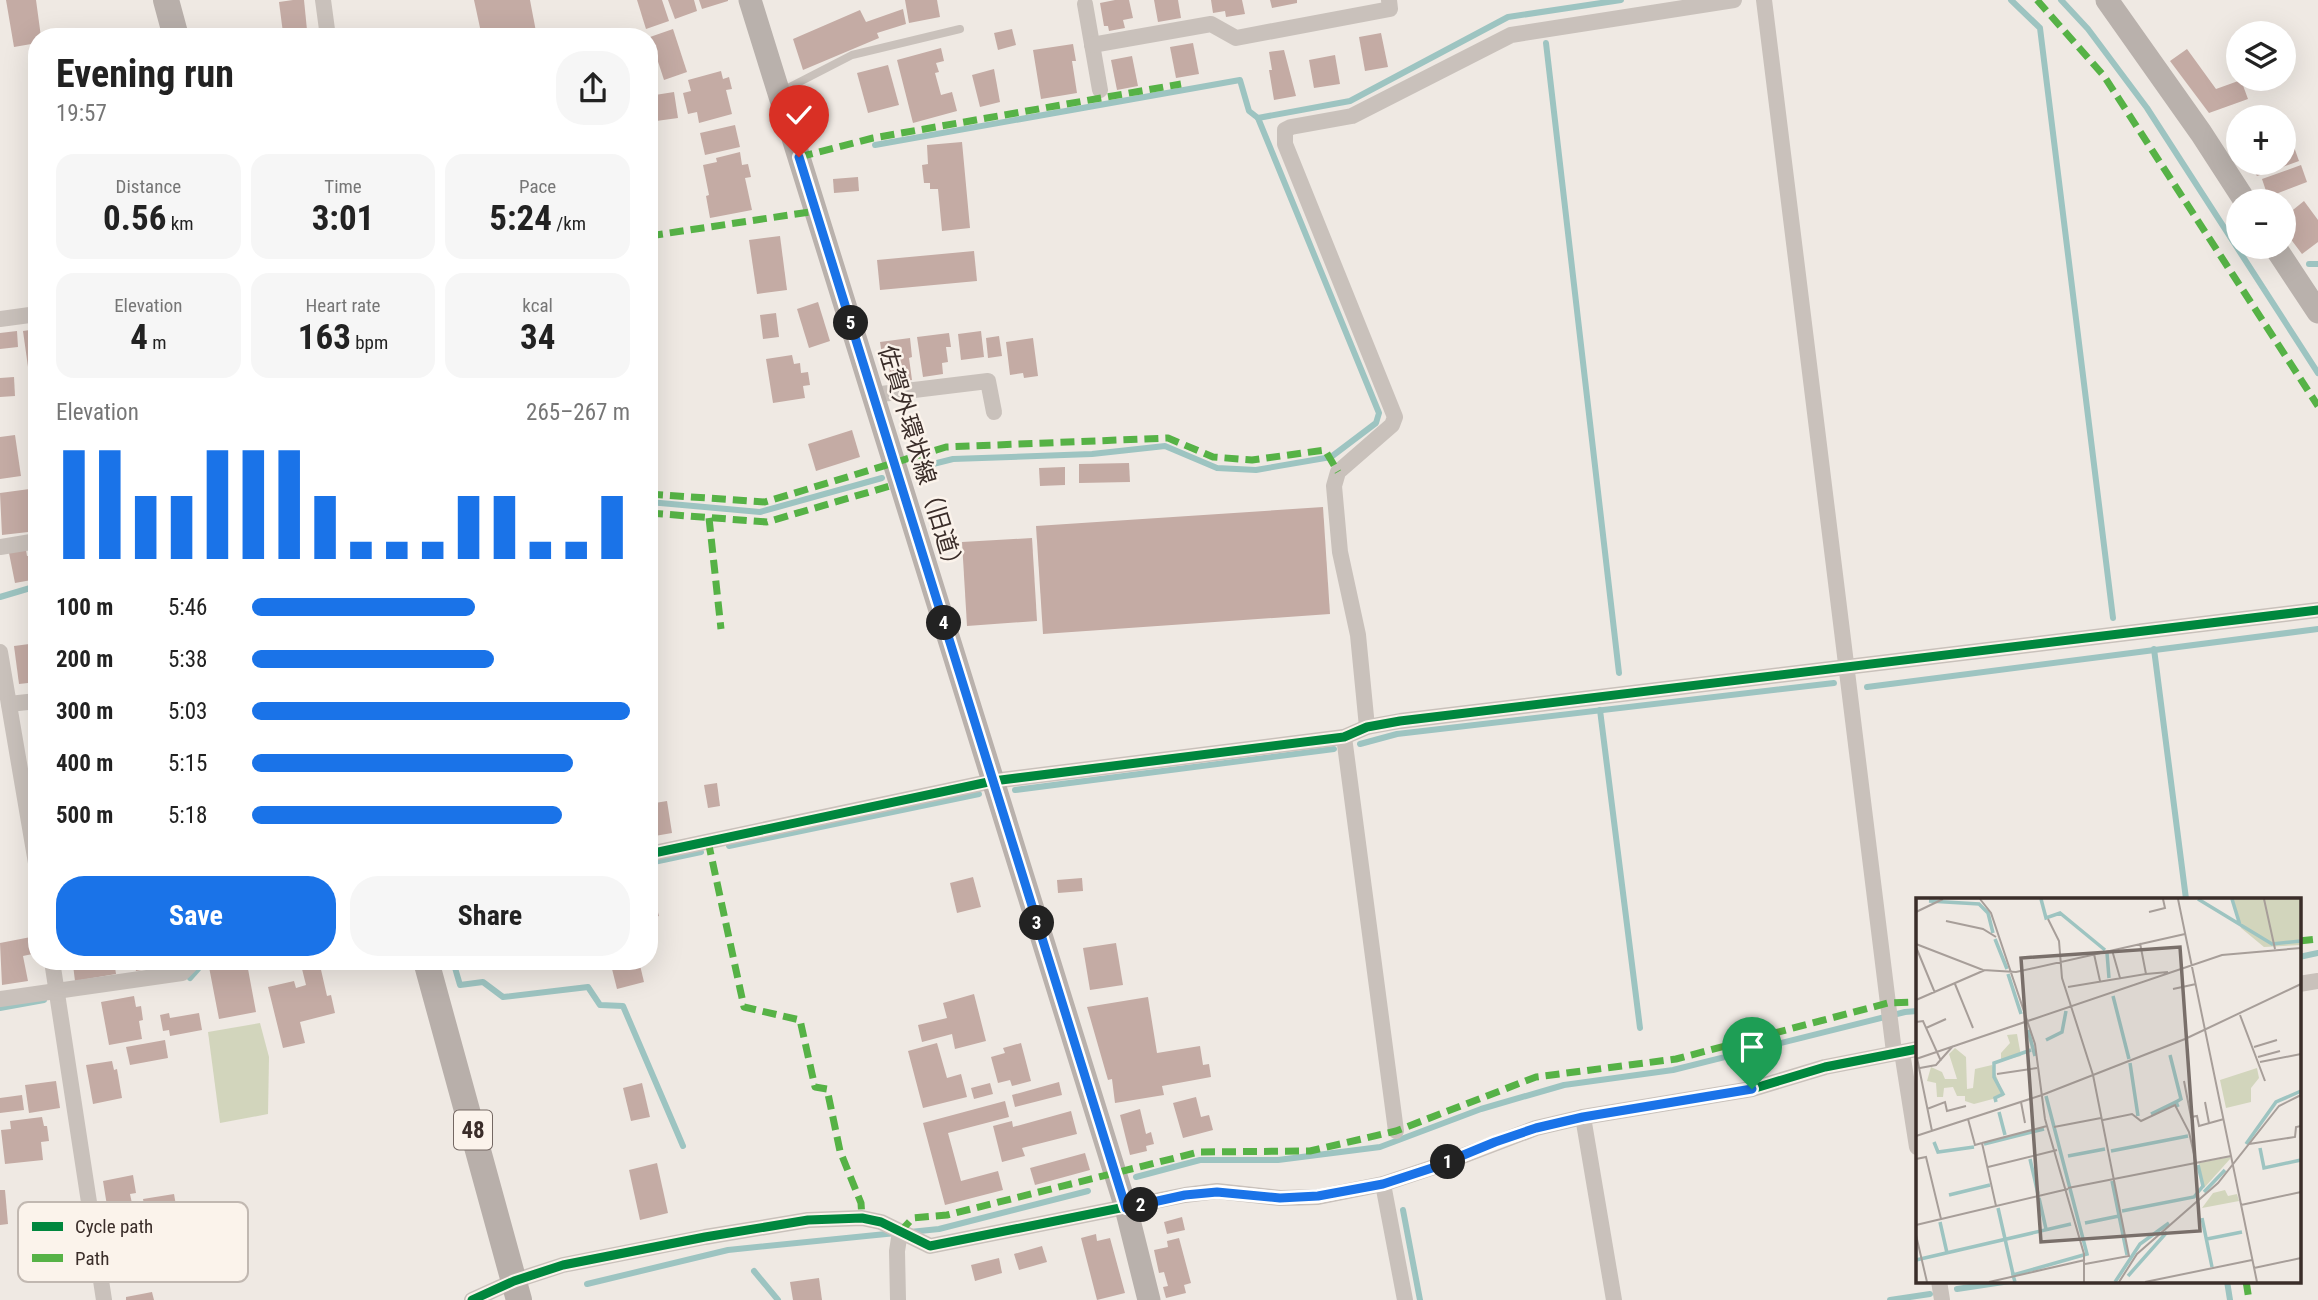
<!DOCTYPE html>
<meta charset="utf-8">
<style>
:root{--surface:#fff;--page:#f6f6f6;--text:#222;--muted:#767676;--accent:#1a73e8}
body{margin:0;font-family:"Roboto Condensed","Noto Sans JP",sans-serif;background:var(--page);color:var(--text);height:100vh;display:flex;flex-direction:column;font-size:26px;white-space:nowrap}
*{box-sizing:border-box;margin:0}
p{font-size:23px;color:var(--muted)}
.icon{flex:none;width:38px;height:38px;fill:none;stroke:currentColor;stroke-width:2;stroke-linecap:round;stroke-linejoin:round}
.map{position:relative;flex:1;overflow:hidden}
.panel{position:absolute;left:28px;top:28px;width:630px;height:942px;display:flex;flex-direction:column;background:var(--surface);border-radius:28px;box-shadow:0 7px 28px #0002}
.panel>*{flex:none}
.controls{position:absolute;left:2226px;top:21px;display:grid;gap:14px}
.controls a{display:grid;place-items:center;width:70px;height:70px;border-radius:50%;background:var(--surface);box-shadow:0 7px 28px #0002;font-size:35px}
.pin{position:absolute;display:grid;place-items:center;width:60px;height:60px;color:#fff;margin:-72px -30px;border-radius:50% 50% 50% 0;rotate:-45deg;box-shadow:0 0 7px #0007}
.pin .icon{rotate:45deg}
.km{position:absolute;width:35px;height:35px;margin:-18px;border-radius:50%;background:#222;color:#fff;font-size:19px;line-height:35px;text-align:center}
.round{display:grid;place-items:center;flex:none;width:74px;height:74px;border-radius:28px;background:var(--page)}
.summary{display:flex;align-items:center;justify-content:space-between;height:119px;padding:0 28px}
h1{font-size:38px;font-weight:700;line-height:52px}
.stats{display:grid;grid-template-columns:repeat(3,1fr);gap:10px;height:119px;padding:7px 28px}
.stats div{display:grid;align-content:center;border-radius:18px;background:var(--page);text-align:center}
.stats b{font-size:35px;font-weight:700}
.stats small{font-size:19px;font-weight:400}
.stats p{font-size:19px}
.chart{height:196px;padding:14px 28px}
.chart p{display:flex;justify-content:space-between}
.chart svg{width:100%;height:126px;margin-top:7px;stroke:var(--accent);stroke-width:6}
.button{display:flex;gap:14px;margin-top:auto;padding:14px 28px}
.button a{flex:1;height:80px;border-radius:28px;background:var(--accent);color:#fff;font-size:28px;font-weight:700;line-height:80px;text-align:center}
.button a+a{background:var(--page);color:var(--text)}
ul{padding:0 28px;list-style:none;font-size:23px}
li{display:grid;grid-template-columns:112px 84px 1fr;align-items:center;height:52px}
li i{height:18px;border-radius:9px;background:var(--accent)}
.map>svg:first-child{display:block}
.green{fill:#d2d5bc}
.lines{fill:none;stroke-linecap:round;stroke-linejoin:round}
.stream{stroke:#9dc4c1;stroke-width:6}
.building{fill:#c4aba4}
.lane{stroke:#c9c1bb;stroke-width:8}
.street{stroke:#c9c1bb;stroke-width:16}
.secondary{stroke:#b9b1ac;stroke-width:23}
.primary{stroke:#b8afaa;stroke-width:26}
.quiet{stroke:#56b246;stroke-width:7;stroke-dasharray:14 7;stroke-linecap:butt}
.cycleway-casing{stroke:#fbf3eb;stroke-width:13}
.cycleway{stroke:#00873e;stroke-width:9}
.route-casing{stroke:#fff;stroke-width:14}
.route{stroke:#1a73e8;stroke-width:9}
.labels{text-anchor:middle;stroke-width:5;stroke-linejoin:round;paint-order:stroke}
.shield{fill:#fbf3eb;stroke:#746863;stroke-width:2}
.shield-label{font-size:23px;font-weight:bold;fill:#3a2d29}
.street-label{font-size:24px;fill:#3a2d29;stroke:#fbf3eb}
.inset-river{fill:none;stroke:#9dc4c1;stroke-width:3.5}
.inset-road{fill:none;stroke:#a79e99;stroke-width:2}
.view{fill:#796f6a;fill-opacity:0.15;stroke:#796f6a;stroke-width:3.5}
.inset-edge{fill:none;stroke:#3a2d29;stroke-width:3.5}
.key{fill:#fbf3eb;stroke:#c1b8b1;stroke-width:2}
.key-label{font-size:19px;fill:#3a2d29}
</style>
<div class="map">
<svg width="2318" height="1300" viewBox="0 0 2318 1300">
<rect width="100%" height="100%" fill="#efe9e3"/>
<polygon class="green" points="260,1023 269,1057 268,1114 220,1123 208,1032"/>
<g class="lines">
<g class="stream">
<polyline points="2011,0 2040,28 2113,618"/>
<polyline points="2061,0 2088,29 2147,108 2318,373"/>
<polyline points="1546,43 1619,673"/>
<polyline points="875,145 1240,80 1249,111 1258,118"/>
<polyline points="2309,264 2318,264"/>
<polyline points="917,468 953,459 1092,454 1165,446 1217,468 1256,470 1331,457 1376,423 1379,413 1258,118 1350,101 1508,17 1621,0"/>
<polyline points="649,502 760,512 882,478"/>
<polyline points="0,597 37,586"/>
<polyline points="2154,649 2186,899"/>
<polyline points="1867,687 2318,629"/>
<polyline points="1600,710 1640,1028"/>
<polyline points="1360,744 1397,734 1834,683"/>
<polyline points="1015,790 1334,749"/>
<polyline points="729,846 979,794"/>
<polyline points="649,863 701,852"/>
<polyline points="2299,957 2318,953"/>
<polyline points="453,961 460,985 483,982 503,997 588,987 600,1005 623,1006 683,1146"/>
<polyline points="190,978 205,961"/>
<polyline points="0,1008 44,1000"/>
<polyline points="1136,1177 1200,1160 1278,1160 1380,1147 1481,1109 1564,1085 1673,1070 1905,1012 1917,1011"/>
<polyline points="1403,1210 1420,1300"/>
<polyline points="910,1232 939,1229 1088,1191"/>
<polyline points="754,1271 778,1300"/>
<polyline points="2227,1281 2230,1300"/>
<polyline points="587,1284 728,1250 896,1233"/>
<polyline points="1957,1289 2010,1281"/>
<polyline points="1890,1300 1930,1294"/>
</g>
</g>
<g class="building">
<polygon points="6,0 36,0 41,37 37,37 37,43 14,47"/>
<polygon points="293,0 304,0 307,30 283,33 279,2"/>
<polygon points="474,0 530,0 537,37 482,37"/>
<polygon points="637,0 662,0 669,21 646,29"/>
<polygon points="668,0 694,0 697,11 675,19"/>
<polygon points="699,0 728,0 728,1 702,9"/>
<polygon points="905,0 937,0 940,17 909,23"/>
<polygon points="1115,0 1129,0 1133,18 1123,20 1125,28 1109,31 1108,26 1104,26 1100,3"/>
<polygon points="1154,0 1178,0 1181,18 1158,22"/>
<polygon points="1211,0 1242,0 1245,14 1226,17 1225,11 1213,13"/>
<polygon points="1270,0 1297,0 1297,3 1272,8"/>
<polygon points="903,9 906,24 877,33 879,38 803,70 793,39 860,10 866,22"/>
<polygon points="673,29 687,72 664,80 650,37"/>
<polygon points="1012,29 1016,45 998,50 994,33"/>
<polygon points="1381,33 1388,67 1365,71 1359,37"/>
<polygon points="1193,43 1199,74 1176,78 1170,47"/>
<polygon points="1073,44 1076,61 1072,61 1077,93 1041,99 1033,50"/>
<polygon points="941,48 944,61 936,63 939,72 935,73 941,95 952,92 957,111 913,123 897,60"/>
<polygon points="2187,49 2216,89 2241,80 2248,99 2209,113 2170,61"/>
<polygon points="1284,50 1296,96 1274,100 1269,70 1272,70 1269,52"/>
<polygon points="1335,55 1340,84 1314,88 1309,60"/>
<polygon points="1132,56 1138,86 1117,90 1111,60"/>
<polygon points="888,65 899,105 868,113 857,73"/>
<polygon points="994,69 1000,102 980,107 972,75"/>
<polygon points="721,71 723,79 729,77 732,89 726,90 732,114 699,123 697,112 688,114 683,93 691,91 688,80"/>
<polygon points="649,92 654,92 655,95 674,92 678,118 649,122"/>
<polygon points="735,125 740,147 705,155 700,133"/>
<polygon points="2289,133 2299,161 2257,176 2248,163 2284,163 2284,135"/>
<polygon points="962,142 970,228 942,231 938,189 930,189 930,183 924,183 922,165 928,164 927,145"/>
<polygon points="740,152 742,165 748,164 751,177 745,178 752,210 710,218 706,196 709,195 703,165 717,162 716,158"/>
<polygon points="2301,165 2307,182 2268,197 2262,179"/>
<polygon points="858,177 859,191 834,193 833,179"/>
<polygon points="2304,201 2318,220 2318,242 2302,254 2284,230 2290,226 2284,217"/>
<polygon points="780,236 787,290 757,294 749,240"/>
<polygon points="974,251 977,281 880,290 877,260"/>
<polygon points="818,302 830,341 809,348 797,309"/>
<polygon points="776,313 779,337 763,339 760,315"/>
<polygon points="37,329 37,366 28,367 23,331"/>
<polygon points="17,331 18,347 0,349 0,333"/>
<polygon points="981,331 984,357 961,360 958,334"/>
<polygon points="949,333 951,347 946,347 948,362 942,363 943,374 923,377 917,337"/>
<polygon points="999,336 1002,356 988,358 986,338"/>
<polygon points="910,338 912,357 909,358 912,380 891,383 888,360 883,361 880,342"/>
<polygon points="1033,338 1038,376 1024,378 1023,373 1010,375 1006,342"/>
<polygon points="792,355 794,364 800,363 801,373 808,372 810,385 803,386 805,398 773,403 766,359"/>
<polygon points="14,377 15,396 0,397 0,378"/>
<polygon points="852,430 860,457 816,471 808,444"/>
<polygon points="15,435 21,476 0,479 0,437"/>
<polygon points="1129,463 1130,482 1079,483 1079,464"/>
<polygon points="1065,467 1065,485 1040,486 1039,468"/>
<polygon points="37,488 37,494 29,495 31,512 37,511 37,531 2,535 0,493"/>
<polygon points="1323,507 1330,614 1043,634 1036,526"/>
<polygon points="1032,538 1037,621 967,626 962,542"/>
<polygon points="26,550 27,556 37,555 37,579 15,583 9,553"/>
<polygon points="37,643 37,682 19,684 14,646"/>
<polygon points="717,783 720,806 708,808 704,785"/>
<polygon points="667,801 672,833 649,837 649,804"/>
<polygon points="973,877 981,907 957,913 950,883"/>
<polygon points="1082,878 1083,891 1058,893 1057,880"/>
<polygon points="649,880 659,916 649,919"/>
<polygon points="36,936 37,953 23,956 28,981 2,985 0,943"/>
<polygon points="1116,943 1123,985 1090,990 1083,948"/>
<polygon points="97,961 114,961 116,974 75,981 73,965"/>
<polygon points="134,961 174,961 175,964 136,971"/>
<polygon points="244,961 283,962 248,969 256,1012 219,1019 209,967"/>
<polygon points="300,961 319,961 327,996 331,995 335,1013 300,1022 305,1043 283,1048 268,987 294,981 296,988 306,985"/>
<polygon points="610,961 639,961 644,982 617,989"/>
<polygon points="974,994 986,1041 955,1049 952,1034 922,1042 918,1025 947,1018 943,1003"/>
<polygon points="134,996 136,1007 141,1006 143,1020 139,1021 142,1039 109,1045 101,1002"/>
<polygon points="1148,997 1157,1053 1200,1046 1203,1065 1209,1064 1211,1077 1162,1086 1164,1095 1115,1103 1112,1079 1108,1080 1087,1007"/>
<polygon points="169,1013 170,1018 199,1013 202,1030 170,1036 169,1030 163,1031 160,1015"/>
<polygon points="165,1040 168,1058 130,1065 126,1047"/>
<polygon points="937,1043 947,1078 961,1074 967,1097 923,1108 908,1051"/>
<polygon points="1021,1043 1031,1081 1012,1086 1010,1080 998,1083 991,1057 1005,1053 1003,1048"/>
<polygon points="112,1061 114,1070 117,1069 122,1098 93,1104 86,1065"/>
<polygon points="56,1081 60,1108 29,1113 25,1085"/>
<polygon points="1059,1082 1062,1095 1015,1107 1012,1095"/>
<polygon points="642,1083 650,1117 631,1121 623,1088"/>
<polygon points="990,1083 993,1094 974,1099 971,1088"/>
<polygon points="22,1095 24,1110 0,1113 0,1098"/>
<polygon points="1196,1097 1201,1117 1209,1115 1213,1130 1183,1138 1173,1103"/>
<polygon points="1005,1101 1009,1117 948,1133 961,1181 998,1171 1003,1190 945,1205 923,1123"/>
<polygon points="1140,1109 1146,1134 1151,1132 1154,1144 1146,1146 1147,1151 1130,1155 1120,1115"/>
<polygon points="1071,1111 1077,1134 1022,1148 1025,1156 1002,1162 993,1126 1012,1121 1013,1127"/>
<polygon points="42,1117 44,1126 47,1126 49,1141 41,1142 43,1160 5,1164 1,1130 11,1129 10,1121"/>
<polygon points="1085,1153 1090,1170 1035,1185 1030,1168"/>
<polygon points="657,1163 668,1213 640,1220 629,1170"/>
<polygon points="133,1175 136,1193 130,1194 133,1208 108,1212 103,1181"/>
<polygon points="0,1190 5,1190 8,1224 0,1225"/>
<polygon points="174,1194 177,1211 146,1216 143,1199"/>
<polygon points="1182,1217 1185,1230 1167,1234 1164,1222"/>
<polygon points="1096,1234 1097,1241 1110,1238 1125,1293 1097,1300 1081,1238"/>
<polygon points="1179,1238 1191,1283 1184,1285 1186,1293 1166,1298 1163,1287 1168,1286 1164,1272 1159,1273 1154,1250 1168,1247 1167,1241"/>
<polygon points="1042,1246 1047,1262 1019,1270 1014,1254"/>
<polygon points="999,1258 1002,1273 975,1281 971,1265"/>
<polygon points="819,1278 822,1300 793,1300 790,1282"/>
<polygon points="152,1292 154,1300 126,1300 126,1297"/>
</g>
<g class="lines">
<polyline class="lane" points="782,91 852,55 960,29"/>
<g class="street">
<polyline points="323,0 328,37"/>
<polyline points="1764,0 1894,1052"/>
<polyline points="1085,4 1100,90"/>
<polyline points="1092,45 1211,24 1236,38 1390,9 1389,0"/>
<polyline points="0,319 37,314"/>
<polyline points="873,395 988,381 994,412"/>
<polyline points="0,547 37,541"/>
<polyline points="0,652 37,869"/>
<polyline points="9,704 37,701"/>
<polyline points="1367,727 1358,635 1340,552 1334,486 1338,472 1392,425 1395,417 1285,144 1285,130 1291,127 1352,116 1511,35 1734,0"/>
<polyline points="1344,737 1396,1131"/>
<polyline points="649,854 993,781 1344,737 1367,727 1400,721 2318,610"/>
<polyline points="52,961 104,1300"/>
<polyline points="2299,984 2318,981"/>
<polyline points="0,999 182,973 194,961"/>
<polyline points="1902,1052 1917,1147"/>
<polyline points="1583,1117 1614,1300"/>
<polyline points="1383,1184 1405,1300"/>
<polyline points="1939,1281 1942,1300"/>
<polyline points="472,1300 514,1281 563,1265 705,1237 808,1220 862,1218 881,1222 930,1246 1185,1195 1217,1191 1280,1198 1318,1197 1383,1184 1431,1168 1536,1128 1583,1117 1752,1089 1825,1067 1917,1049"/>
<polyline points="898,1300 897,1251 900,1232"/>
</g>
<g class="secondary">
<polyline points="750,0 1126,1208 1149,1300"/>
<polyline points="2107,0 2201,133 2245,201"/>
<polyline points="2275,247 2318,312"/>
</g>
<g class="primary">
<polyline points="166,0 176,37"/>
<polyline points="426,961 519,1300"/>
</g>
<g class="quiet">
<polyline points="2037,0 2104,76 2318,406"/>
<polyline points="799,157 873,138 1181,84"/>
<polyline points="649,236 816,211"/>
<polyline points="649,494 765,502 946,447 1168,438 1213,457 1252,460 1325,450 1338,472"/>
<polyline points="649,513 767,522 900,483"/>
<polyline points="709,518 721,629"/>
<polyline points="708,841 744,1007 800,1020 815,1087 827,1089 840,1151 861,1203 862,1218"/>
<polyline points="2299,941 2318,939"/>
<polyline points="900,1232 913,1218 947,1215 1199,1152 1310,1151 1396,1131 1536,1077 1676,1059 1888,1003 1917,1002"/>
<polyline points="2246,1281 2249,1300"/>
</g>
<g class="cycleway-casing">
<g id="cycleway">
<polyline points="649,854 993,781 1344,737 1367,727 1400,721 2318,610"/>
<polyline points="472,1300 514,1281 563,1265 705,1237 808,1220 862,1218 881,1222 930,1246 1185,1195 1217,1191 1280,1198 1318,1197 1383,1184 1431,1168 1536,1128 1583,1117 1752,1089 1825,1067 1917,1049"/>
</g>
</g>
<use href="#cycleway" class="cycleway"/>
</g>
<g class="lines">
<g class="route-casing">
<polyline id="route" points="799,157 1126,1208 1185,1195 1217,1192 1280,1198 1318,1196 1383,1184 1432,1168 1495,1142 1536,1128 1583,1117 1752,1089"/>
</g>
<use href="#route" class="route"/>
</g>
<g class="labels">
<rect class="shield" x="454" y="1110.5" width="38" height="39" rx="5"/>
<g class="shield-label">
<text x="473" y="1138">48</text>
</g>
<g class="street-label">
<text transform="translate(921 461) rotate(73)" y="8">佐賀外環状線（旧道）</text>
</g>
</g>
<g transform="translate(1916 898)">
<rect width="385" height="385" fill="#efe9e3"/>
<path d="M317 1H385V47L348 49 325 30ZM101 136 105 158 85 163V155L94 145 91 137ZM39 150 50 159 51 191 57 190 59 171 76 167 88 198 58 206 49 203V198H41L37 189 28 190 27 199H21L20 185 11 183 15 169 26 174 29 181H41L33 156ZM341 170 343 180 335 190V204L310 210 304 182ZM314 259V261L288 290 283 265ZM309 292 312 298 321 296 323 303 286 310 297 295Z" fill="#d2d5bc"/>
<path class="inset-river" d="M125 1 130 20 144 15 189 52M282 1 356 46 385 43M316 1 324 27M13 3 63 6 72 15 77 35M79 41 91 71M191 55 193 80M92 76 105 116M197 98 213 161M112 132 119 158M130 142 146 134 150 113M254 157 265 201 260 204M214 165 222 218M80 204 79 200 87 196 78 179V165L115 152M83 214 89 237M235 216 260 204 262 209M18 244 22 254 58 249M68 246 128 231M330 246 360 204 385 193M344 250 348 270 385 262M195 253 272 238M152 258 189 251M114 261 122 296M196 283 211 357M288 294 309 272M33 297 74 287M123 300 130 331M82 310 97 376M206 313 278 299 287 288 282 267M286 320 296 369M24 324 31 355M169 325 203 318M291 341 326 334M0 362 155 326M212 378 251 334M99 384 97 377 171 356 130 198M199 384 224 346 253 325"/>
<path class="inset-road" d="M64 1 75 15 119 146 129 221 168 356V384M262 1 341 384M348 1 359 51M0 14 27 1M233 14 249 10 247 1M132 21 143 43 146 80 177 177 213 358 169 366M30 23 67 31 80 39M0 46 67 72 100 74 269 36M0 49 19 95M196 52 204 80M178 56 184 83M230 76 252 74M39 86 57 130M152 89 230 76 224 45M257 91 280 86M0 102 69 72M324 117 349 183M0 124 7 123 25 163M10 130 30 121M338 149 361 142M342 159 364 153M1 160 16 233M0 161 306 57 385 50M344 164 385 156M4 170 20 167 37 148M81 176 121 170M268 183 275 219 281 218 283 228 308 221M105 204 109 225M289 204 293 225M11 211 29 204 31 213 50 208M52 221 59 247 66 245 80 308M187 222 216 216 225 223 259 207 273 234 280 265M138 229 185 220M0 238 126 197 269 141 385 86M66 245 131 228M333 246 379 239 380 229 385 228M0 261 10 259 25 321M72 269 141 252M152 290 315 258M325 307 385 294M0 327 152 291M0 337 11 384M338 370 385 360M73 384 169 362M203 384 221 356 302 285 363 208 385 197M229 384 336 362"/>
<path class="view" d="M264 49 284 333 125 344 105 60Z"/>
<rect width="385" height="385" class="inset-edge"/>
</g>
<rect x="18" y="1202" width="230" height="80" rx="10" class="key"/>
<rect x="32" y="1222" width="31" height="9" fill="#00873e"/>
<rect x="32" y="1254" width="31" height="8" fill="#56b246"/>
<g class="key-label">
<text x="75" y="1233">Cycle path</text>
<text x="75" y="1265">Path</text>
</g>
</svg>
<div class="controls">
<a><svg class="icon" aria-label="layers" viewBox="0 0 24 24"><path d="M12 4l9 5-9 5-9-5zM3 14l9 5 9-5"/></svg></a>
<a>+</a>
<a>−</a>
</div>
<div class="pin" style="left:1752px;top:1089px;background:#1e9e55"><svg class="icon" aria-label="arrive" viewBox="0 0 24 24"><path d="M6 21V4h12l-3 4 3 4H6"/></svg></div>
<div class="pin" style="left:799px;top:157px;background:#d93025"><svg class="icon" aria-label="check" viewBox="0 0 24 24"><path d="M5 12l5 5 9-10"/></svg></div>
<b class="km" style="left:1448px;top:1162px">1</b>
<b class="km" style="left:1141px;top:1205px">2</b>
<b class="km" style="left:1037px;top:923px">3</b>
<b class="km" style="left:944px;top:623px">4</b>
<b class="km" style="left:851px;top:323px">5</b>
<section class="panel">
<div class="summary"><div><h1>Evening run</h1><p>19:57</p></div><a class="round"><svg class="icon" aria-label="share" viewBox="0 0 24 24"><path d="M12 15V3M7 8l5-5 5 5M5 13v7h14v-7"/></svg></a></div>
<div class="stats">
<div><p>Distance</p><b>0.56<small> km</small></b></div>
<div><p>Time</p><b>3:01</b></div>
<div><p>Pace</p><b>5:24<small> /km</small></b></div>
</div>
<div class="stats">
<div><p>Elevation</p><b>4<small> m</small></b></div>
<div><p>Heart rate</p><b>163<small> bpm</small></b></div>
<div><p>kcal</p><b>34</b></div>
</div>
<div class="chart"><p><span>Elevation</span>265–267 m</p>
<svg viewBox="0 0 160 44" preserveAspectRatio="none"><path d="M5 44V6M15 44V6M25 44V22M35 44V22M45 44V6M55 44V6M65 44V6M75 44V22M85 44V38M95 44V38M105 44V38M115 44V22M125 44V22M135 44V38M145 44V38M155 44V22"/></svg>
</div>
<ul>
<li><b>100 m</b>5:46<i style="width:59%"></i></li>
<li><b>200 m</b>5:38<i style="width:64%"></i></li>
<li><b>300 m</b>5:03<i style="width:100%"></i></li>
<li><b>400 m</b>5:15<i style="width:85%"></i></li>
<li><b>500 m</b>5:18<i style="width:82%"></i></li>
</ul>
<div class="button"><a>Save</a><a>Share</a></div>
</section>
</div>
